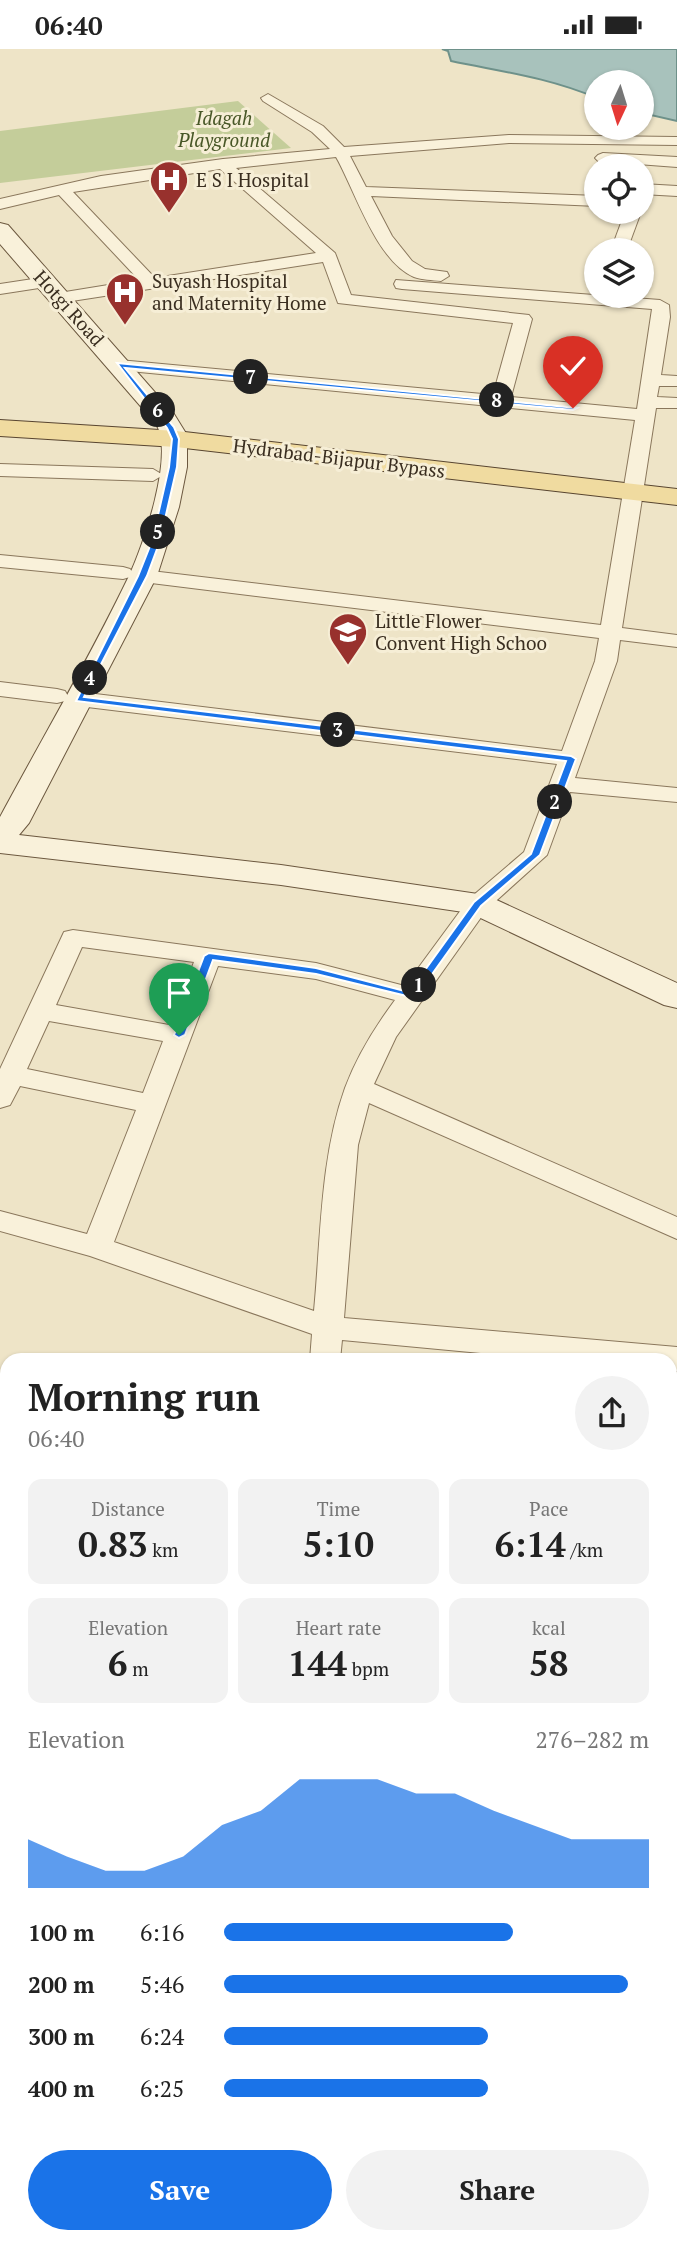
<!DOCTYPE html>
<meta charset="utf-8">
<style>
:root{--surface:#fff;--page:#f2f2f2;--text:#222;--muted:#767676;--accent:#1a73e8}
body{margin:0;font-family:"PT Serif",serif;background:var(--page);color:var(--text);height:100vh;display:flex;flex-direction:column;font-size:26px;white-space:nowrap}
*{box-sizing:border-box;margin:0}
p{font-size:23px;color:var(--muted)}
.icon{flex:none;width:38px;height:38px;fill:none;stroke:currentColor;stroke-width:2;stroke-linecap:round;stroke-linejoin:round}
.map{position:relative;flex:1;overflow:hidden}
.sheet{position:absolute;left:0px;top:1304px;width:677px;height:891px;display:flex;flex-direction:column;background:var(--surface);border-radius:21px 21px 0 0;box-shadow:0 2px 5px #0004}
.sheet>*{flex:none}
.needle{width:46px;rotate:184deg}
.tools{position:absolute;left:584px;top:21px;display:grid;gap:14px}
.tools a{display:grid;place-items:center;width:70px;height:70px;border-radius:50%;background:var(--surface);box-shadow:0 2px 5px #0004;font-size:35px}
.pin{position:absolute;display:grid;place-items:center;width:60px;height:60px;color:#fff;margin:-72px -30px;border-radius:50% 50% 50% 0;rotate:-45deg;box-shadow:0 0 7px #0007}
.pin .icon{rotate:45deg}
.km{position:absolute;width:35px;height:35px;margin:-18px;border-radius:50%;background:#222;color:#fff;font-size:19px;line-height:35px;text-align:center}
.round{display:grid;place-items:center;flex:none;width:74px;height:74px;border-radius:37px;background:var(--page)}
.summary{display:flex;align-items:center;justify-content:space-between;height:119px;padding:0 28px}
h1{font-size:38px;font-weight:700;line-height:52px}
.stats{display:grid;grid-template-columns:repeat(3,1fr);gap:10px;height:119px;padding:7px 28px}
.stats div{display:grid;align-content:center;border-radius:14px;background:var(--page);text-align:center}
.stats b{font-size:35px;font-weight:700}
.stats small{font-size:19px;font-weight:400}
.stats p{font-size:19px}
.chart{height:196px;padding:14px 28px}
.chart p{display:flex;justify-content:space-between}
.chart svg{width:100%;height:126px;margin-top:7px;fill:var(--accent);opacity:.7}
.button{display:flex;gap:14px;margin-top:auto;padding:14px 28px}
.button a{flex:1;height:80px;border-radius:42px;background:var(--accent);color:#fff;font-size:28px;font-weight:700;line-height:80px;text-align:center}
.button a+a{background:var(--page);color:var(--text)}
ul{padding:0 28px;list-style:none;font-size:23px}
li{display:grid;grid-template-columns:112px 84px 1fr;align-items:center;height:52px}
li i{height:18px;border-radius:9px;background:var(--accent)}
.status{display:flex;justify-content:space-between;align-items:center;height:49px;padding:0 35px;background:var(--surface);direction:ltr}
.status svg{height:19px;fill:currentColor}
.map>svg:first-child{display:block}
.green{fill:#c4cd9a}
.water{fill:#a8c2bc;stroke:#6e918a;stroke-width:2}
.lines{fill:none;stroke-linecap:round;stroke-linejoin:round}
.minor-casing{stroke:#8a775c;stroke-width:2}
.secondary-casing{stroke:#6c583f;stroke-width:2}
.primary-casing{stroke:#584530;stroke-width:2}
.minor{fill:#f9f1da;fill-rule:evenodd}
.secondary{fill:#f9f1da;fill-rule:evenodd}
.primary{fill:#f0dba0;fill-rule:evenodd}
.route{fill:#1a73e8;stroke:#fff;stroke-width:2}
.labels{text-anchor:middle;stroke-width:6;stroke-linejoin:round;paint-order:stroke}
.far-park-label{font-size:19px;font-style:italic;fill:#485727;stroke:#f6eed6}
.far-poi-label{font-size:19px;fill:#3a2e20;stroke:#f6eed6;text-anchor:start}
.far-street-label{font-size:19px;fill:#3a2e20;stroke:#f6eed6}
</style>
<div class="status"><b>06:40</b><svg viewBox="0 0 49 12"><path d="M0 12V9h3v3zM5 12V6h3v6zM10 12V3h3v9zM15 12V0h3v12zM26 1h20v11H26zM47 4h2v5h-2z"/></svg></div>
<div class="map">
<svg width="677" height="2194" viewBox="0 0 677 2194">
<rect width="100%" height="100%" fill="#eee4c7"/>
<polygon class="green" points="238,52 291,99 0,134 0,82"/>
<path class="water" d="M442 0H677V72L642 64V33H597V49C547 28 503 23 451 12L448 2Z"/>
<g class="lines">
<g class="minor-casing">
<g id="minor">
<path d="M268 45 323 77 344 98 509 86 677 88V96L509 94 350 107 366 138 597 147V157L371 147 392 187 412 212 425 220 447 223 449 227 441 232C432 231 422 231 414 228 376 212 355 141 336 108L236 119 335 204 351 246 529 266 532 270 511 348 637 360 652 260 402 240 396 239 394 235 396 231 660 251 669 256 670 268 661 326 677 327V337H659L657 348 677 349V359H656L622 579 677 586V598L620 591 617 612 575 729 677 739V753L570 743 547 806 487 860 396 988 374 1035 677 1168V1190L369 1054 358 1096 344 1269 677 1298V1322L670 1321V1311H557L342 1291 340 1311H310L312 1285 90 1207 0 1182V1162L87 1185 136 1061 20 1037 10 1056 0 1059V1020L64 883 73 881 316 914 405 937 469 850 524 803 557 715 79 657 71 655 68 650 71 645 79 643 562 702 595 612 599 589 143 533 136 531 133 527 136 523 143 521 601 576 635 371 119 321 110 316 119 311 493 346 513 274 338 254 323 213 59 254 51 249 59 244 139 231 59 146 0 160V150L101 127 223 110 330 100 312 83 263 52 261 49ZM220 120 316 204 155 229 73 143ZM82 898 194 913 169 976 56 956ZM218 917 316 930 395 951C375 978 357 1007 345 1039 320 1109 321 1189 314 1262L114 1193ZM49 972 163 992 143 1044 27 1020Z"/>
<polygon points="603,104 677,108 677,118 598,112 595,109 598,106"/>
<polygon points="642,135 677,137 677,147 642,145"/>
<polygon points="625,163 641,163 627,201 611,201"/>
<polygon points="33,230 41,235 39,239 0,245 0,235"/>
<polygon points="0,415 153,420 163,426 153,432 0,427"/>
<polygon points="0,506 123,518 130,520 133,524 130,528 123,530 0,518"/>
<polygon points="0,633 57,640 65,642 68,647 65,652 57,654 0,647"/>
<polygon points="0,2023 7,2025 7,2065 0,2063"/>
<polygon points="0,2166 7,2167 7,2188 103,2188 101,2194 0,2194"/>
<polygon points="533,2188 575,2188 574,2194 532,2194"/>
</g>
</g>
<g class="secondary-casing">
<path id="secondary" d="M0 174 8 176 174 365 187 386V418L179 458 157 527 29 774 19 786 281 816 478 845 490 848 677 934V959L664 956 470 864 281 836 0 804V768C43 688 89 610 128 529 143 498 175 405 156 375L0 195Z"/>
</g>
<g class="primary-casing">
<polygon id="primary" points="0,371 176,382 677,440 677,456 176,398 0,387"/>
</g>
<use href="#minor" class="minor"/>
<use href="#secondary" class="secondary"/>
<use href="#primary" class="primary"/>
</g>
<polygon class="route" points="117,314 577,359 573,361 125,319 174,378 179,390 177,418 160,492 147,527 84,648 571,707 576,710 540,806 481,857 415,949 316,925 213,911 185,986 179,989 174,986 204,907 209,904 316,919 409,943 474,853 531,805 566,712 76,652 138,527 152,492 169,418 172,390 167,379"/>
<defs>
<g id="hospital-pin" transform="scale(2.0125)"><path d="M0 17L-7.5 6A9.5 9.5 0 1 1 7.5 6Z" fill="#98312d" stroke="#f6eed6"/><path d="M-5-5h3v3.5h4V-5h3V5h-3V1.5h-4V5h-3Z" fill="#fff"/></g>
<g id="university-pin" transform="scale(2.0125)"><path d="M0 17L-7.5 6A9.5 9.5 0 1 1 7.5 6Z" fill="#98312d" stroke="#f6eed6"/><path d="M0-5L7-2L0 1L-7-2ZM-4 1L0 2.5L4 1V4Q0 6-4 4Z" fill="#fff"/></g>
</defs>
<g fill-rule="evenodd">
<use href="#hospital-pin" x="169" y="131"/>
<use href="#hospital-pin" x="125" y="243"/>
<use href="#university-pin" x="348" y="583"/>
</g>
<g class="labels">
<g class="far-park-label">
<text x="224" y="76">Idagah<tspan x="224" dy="22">Playground</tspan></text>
</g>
<g class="far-poi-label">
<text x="196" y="138">E S I Hospital</text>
<text x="152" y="239">Suyash Hospital<tspan x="152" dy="22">and Maternity Home</tspan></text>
<text x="375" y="579">Little Flower<tspan x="375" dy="22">Convent High Schoo</tspan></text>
</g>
<g class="far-street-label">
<text transform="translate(69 259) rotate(48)" y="7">Hotgi Road</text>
<text transform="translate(339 409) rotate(7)" y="7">Hydrabad-Bijapur Bypass</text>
</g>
</g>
</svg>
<div class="tools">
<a><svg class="needle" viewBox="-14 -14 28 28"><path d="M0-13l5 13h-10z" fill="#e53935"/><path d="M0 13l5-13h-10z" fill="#767676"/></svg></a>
<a><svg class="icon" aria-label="locate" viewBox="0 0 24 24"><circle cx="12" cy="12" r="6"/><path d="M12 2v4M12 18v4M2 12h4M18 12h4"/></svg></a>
<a><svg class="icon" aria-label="layers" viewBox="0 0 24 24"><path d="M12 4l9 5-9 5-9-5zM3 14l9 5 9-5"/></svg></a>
</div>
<div class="pin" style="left:179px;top:986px;background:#1e9e55"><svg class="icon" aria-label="arrive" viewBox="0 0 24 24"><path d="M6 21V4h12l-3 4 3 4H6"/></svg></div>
<div class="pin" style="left:573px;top:359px;background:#d93025"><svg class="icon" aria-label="check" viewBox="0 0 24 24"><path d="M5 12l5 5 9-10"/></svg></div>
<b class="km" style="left:419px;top:936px">1</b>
<b class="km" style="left:555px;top:753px">2</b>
<b class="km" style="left:338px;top:681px">3</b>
<b class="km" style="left:90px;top:629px">4</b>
<b class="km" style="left:158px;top:483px">5</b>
<b class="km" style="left:158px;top:361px">6</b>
<b class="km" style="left:251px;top:328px">7</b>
<b class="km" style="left:497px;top:351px">8</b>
<section class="sheet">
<div class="summary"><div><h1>Morning run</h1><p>06:40</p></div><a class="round"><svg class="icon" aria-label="share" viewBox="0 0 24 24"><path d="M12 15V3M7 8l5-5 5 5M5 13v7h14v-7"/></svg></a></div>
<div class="stats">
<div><p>Distance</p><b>0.83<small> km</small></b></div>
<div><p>Time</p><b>5:10</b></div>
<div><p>Pace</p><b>6:14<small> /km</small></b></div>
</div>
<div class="stats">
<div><p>Elevation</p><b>6<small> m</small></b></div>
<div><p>Heart rate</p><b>144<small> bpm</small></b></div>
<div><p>kcal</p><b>58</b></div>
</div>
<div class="chart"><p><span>Elevation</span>276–282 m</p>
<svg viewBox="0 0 160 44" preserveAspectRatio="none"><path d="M0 44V27L10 33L20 38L30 38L40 33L50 22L60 17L70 6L80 6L90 6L100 11L110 11L120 17L130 22L140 27L150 27L160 27V44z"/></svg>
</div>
<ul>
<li><b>100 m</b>6:16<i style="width:68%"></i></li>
<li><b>200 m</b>5:46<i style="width:95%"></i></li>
<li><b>300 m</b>6:24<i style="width:62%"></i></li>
<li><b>400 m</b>6:25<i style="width:62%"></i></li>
</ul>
<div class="button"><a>Save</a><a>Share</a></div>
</section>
</div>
